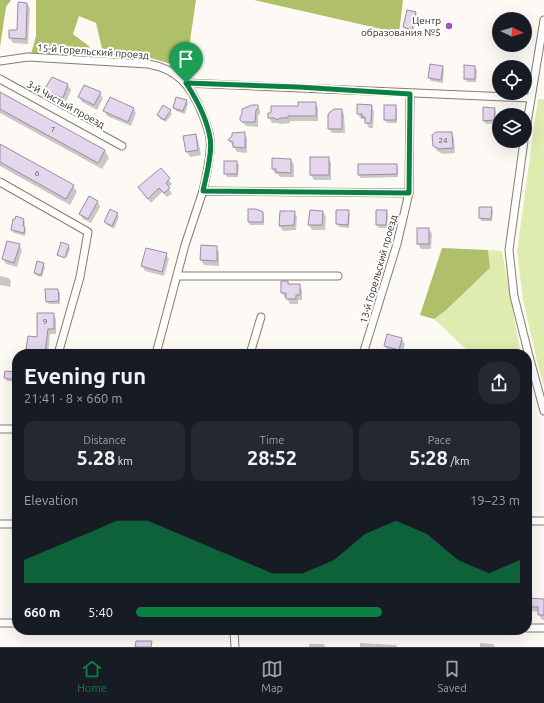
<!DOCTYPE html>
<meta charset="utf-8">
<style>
:root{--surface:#171b24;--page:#242831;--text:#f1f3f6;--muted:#9ea1a6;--line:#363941;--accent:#0b8043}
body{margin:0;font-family:Ubuntu,sans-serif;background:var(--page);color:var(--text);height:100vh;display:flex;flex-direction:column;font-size:15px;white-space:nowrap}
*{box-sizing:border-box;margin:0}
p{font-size:13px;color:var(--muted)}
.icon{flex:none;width:22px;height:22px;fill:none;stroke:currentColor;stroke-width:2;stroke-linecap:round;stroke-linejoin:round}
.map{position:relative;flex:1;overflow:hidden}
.sheet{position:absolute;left:12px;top:349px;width:520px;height:286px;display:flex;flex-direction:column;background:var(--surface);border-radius:16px;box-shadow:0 4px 16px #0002}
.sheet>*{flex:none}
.needle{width:26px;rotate:95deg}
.fabs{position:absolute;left:492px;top:12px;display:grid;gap:8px}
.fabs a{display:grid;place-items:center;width:40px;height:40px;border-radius:50%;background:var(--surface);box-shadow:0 4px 16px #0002;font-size:20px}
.pin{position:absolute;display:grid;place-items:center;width:34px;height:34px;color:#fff;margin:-41px -17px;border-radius:50% 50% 50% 0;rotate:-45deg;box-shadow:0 0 4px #0007}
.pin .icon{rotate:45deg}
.round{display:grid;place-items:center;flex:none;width:42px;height:42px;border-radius:16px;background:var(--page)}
.summary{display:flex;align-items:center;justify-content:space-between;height:68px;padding:0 12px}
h1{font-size:22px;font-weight:600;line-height:30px}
.figures{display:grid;grid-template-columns:repeat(3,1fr);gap:6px;height:68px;padding:4px 12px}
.figures div{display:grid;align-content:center;border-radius:10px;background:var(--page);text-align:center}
.figures b{font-size:20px;font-weight:600}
.figures small{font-size:11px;font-weight:400}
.figures p{font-size:11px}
.chart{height:112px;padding:8px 12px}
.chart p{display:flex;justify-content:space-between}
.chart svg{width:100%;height:72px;margin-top:4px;fill:var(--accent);opacity:.7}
ul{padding:0 12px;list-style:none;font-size:13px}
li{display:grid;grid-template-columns:64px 48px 1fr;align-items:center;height:30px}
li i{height:10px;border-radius:5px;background:var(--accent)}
.tabs{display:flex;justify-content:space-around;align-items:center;height:56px;border-top:1px solid var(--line);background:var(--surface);font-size:11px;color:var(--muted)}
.tabs a{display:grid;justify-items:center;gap:2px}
.tabs .selected{color:var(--accent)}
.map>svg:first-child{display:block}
.green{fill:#dfecb0}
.forest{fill:#afbf6a}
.shadow{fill:#0003}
.building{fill:#e4d6ec;stroke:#9a8da1}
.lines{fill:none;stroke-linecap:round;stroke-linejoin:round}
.minor-casing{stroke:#897b68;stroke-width:9}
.minor{stroke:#fff;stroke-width:7}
.route-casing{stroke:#fff;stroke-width:8}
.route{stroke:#0b8043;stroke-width:5}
.poi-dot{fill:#a055c7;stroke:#fff;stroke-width:1.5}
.labels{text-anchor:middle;stroke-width:4;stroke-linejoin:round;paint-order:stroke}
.number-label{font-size:8px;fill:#5d5554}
.poi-label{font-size:10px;fill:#302a22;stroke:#fff;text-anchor:end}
.street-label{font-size:10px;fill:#302a22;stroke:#fff}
</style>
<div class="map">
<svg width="544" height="647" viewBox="0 0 544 647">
<rect width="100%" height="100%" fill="#fdfaf6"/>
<g class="green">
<polygon points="538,99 544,99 544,386 538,365 523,300 517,251"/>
<polygon points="488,250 502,251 520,350 506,354 468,354 466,349 434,319 445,311 490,268"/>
</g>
<g class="forest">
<polygon points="0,0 11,0 6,7 0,47"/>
<polygon points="36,0 196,0 185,75 171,64 151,58 104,57 96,23 79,16 73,34 90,47 77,56 31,54 36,36"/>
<polygon points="254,0 403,0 399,33"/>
<polygon points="442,248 488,250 490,268 445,311 434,319 420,315"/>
</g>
<g class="shadow">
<polygon points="27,4 30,8 28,44 13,43 10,38 18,31"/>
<polygon points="416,13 417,16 413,32 406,30 404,27"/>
<polygon points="443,67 444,70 443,83 431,81 429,78"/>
<polygon points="475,67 477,70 476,82 467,82 465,79"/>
<polygon points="52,78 68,85 71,90 66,102 48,95 46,90"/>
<polygon points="100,93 103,98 97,110 82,102 79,97"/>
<polygon points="1,94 105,151 109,158 102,169 0,113 0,96"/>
<polygon points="186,101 188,104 185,114 176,111 174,107"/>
<polygon points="315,103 318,108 318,121 290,121 290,123 280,124 278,123 272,123 269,118 298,108"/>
<polygon points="257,106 260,110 260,114 258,115 258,127 246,126 241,120"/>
<polygon points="371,106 374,111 373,128 369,128 364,119 361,119 358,114"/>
<polygon points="395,106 397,109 397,123 387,123 385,120"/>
<polygon points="133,108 136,113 131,126 107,116 105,111"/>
<polygon points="494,108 496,112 495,123 486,124 484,120"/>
<polygon points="342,110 344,115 345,133 332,133 329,128"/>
<polygon points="170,111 172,114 166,122 160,119 158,115"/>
<polygon points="244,133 247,138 247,153 237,152 229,140"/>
<polygon points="451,133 454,138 455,153 443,154 437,151 434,145"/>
<polygon points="196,135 198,140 201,155 190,157 187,152"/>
<polygon points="0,145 73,186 77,192 70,205 0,166"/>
<polygon points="328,158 331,163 331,180 314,180 311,175"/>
<polygon points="291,160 294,165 294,177 280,177 278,174 275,174 273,169"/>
<polygon points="237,162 239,165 238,177 227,177 225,173"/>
<polygon points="397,165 398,168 398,177 361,178 359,175"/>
<polygon points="161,169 172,184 168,188 172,194 167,197 162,192 151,203 139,188"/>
<polygon points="98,202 100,207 91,223 83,219 80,214"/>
<polygon points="491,208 493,211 492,221 481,221 480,218"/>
<polygon points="337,211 348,211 350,214 349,228 339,227 337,224"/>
<polygon points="386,211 388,214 387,228 379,228 377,225"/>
<polygon points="294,212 297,217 296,230 283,231 280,226"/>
<polygon points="323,212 326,217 325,230 312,230 309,225"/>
<polygon points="262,213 264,216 264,225 250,225 249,222"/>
<polygon points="117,214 119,217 114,229 107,225 105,222"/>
<polygon points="23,220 25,223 24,227 26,231 25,236 14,233 12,230"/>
<polygon points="429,229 432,234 431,249 421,249 418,244"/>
<polygon points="19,245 22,250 17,267 6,264 3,259"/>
<polygon points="68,245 70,249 67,257 59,255 59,257 58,255"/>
<polygon points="202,246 216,247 219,252 219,266 204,265 201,260"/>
<polygon points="166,254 169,259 164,276 145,271 142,266"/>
<polygon points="43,264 45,267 42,277 37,276 35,273"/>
<polygon points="0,276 9,278 11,282 10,287 0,285"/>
<polygon points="282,282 288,282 289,285 299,285 302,290 302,300 298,300 298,304 290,304 287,298 285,298 282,293"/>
<polygon points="58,290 60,293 60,304 49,304 47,301"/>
<polygon points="53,314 56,319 56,334 50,334 48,354 30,354 28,350 38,338"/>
<polygon points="402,339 405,344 402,354 388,351 385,346"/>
<polygon points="17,373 17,382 7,381 5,378"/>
<polygon points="527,599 544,600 544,620 542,620 539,615 539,612 527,611"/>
<polygon points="360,643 396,645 397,647 360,647"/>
<polygon points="480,643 493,644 495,647 480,647"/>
<polygon points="309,644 324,644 325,647 309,647"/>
</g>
<g class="building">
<polygon points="18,2 27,3 26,39 9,38 9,30 17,30"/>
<polygon points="407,10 416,12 412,30 403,27"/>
<polygon points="430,64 443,66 441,80 428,78"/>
<polygon points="464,65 475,66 475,79 464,79"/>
<polygon points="52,77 68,84 63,98 44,90"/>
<polygon points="84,85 101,92 94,105 78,97"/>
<polygon points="0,92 105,150 98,163 0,109"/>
<polygon points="110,97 134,108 128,122 103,111"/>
<polygon points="176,97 187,100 183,111 173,108"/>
<polygon points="298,102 316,102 316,116 288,116 288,118 280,118 278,120 274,118 268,118 268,113 271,113 271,106 298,106"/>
<polygon points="357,104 372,105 371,123 365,123 365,117 362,117 362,114 357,114"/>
<polygon points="163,105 171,110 164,120 157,115"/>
<polygon points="252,105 258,105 258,109 256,110 255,122 242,122 240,120 240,117 242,114 242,109"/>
<rect x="384" y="105" width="12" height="15"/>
<polygon points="483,107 495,108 494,120 483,121"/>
<polygon points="334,109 342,109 342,129 328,129 328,114"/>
<polygon points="245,132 245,148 233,147 233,142 228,140 232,136 232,133"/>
<polygon points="436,132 452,132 453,148 439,149 433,146 432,135"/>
<polygon points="196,134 198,150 186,152 183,136"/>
<polygon points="0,144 74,185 66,199 0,162"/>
<rect x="310" y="157" width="19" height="18"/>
<polygon points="272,158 291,159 291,173 276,172 276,169 272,169"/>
<rect x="224" y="161" width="13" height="13"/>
<polygon points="358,164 397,164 397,174 358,175"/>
<polygon points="161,168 170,178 166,183 170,188 164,193 159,188 148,199 138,187"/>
<polygon points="89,196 98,201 88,219 79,214"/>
<polygon points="479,207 492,207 491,219 479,218"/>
<polygon points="110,209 118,213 112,226 104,222"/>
<polygon points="248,209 256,209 263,212 263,222 248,222"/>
<polygon points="310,210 323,211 322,225 308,225"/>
<polygon points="336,210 349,210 348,225 336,224"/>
<polygon points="376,210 387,210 386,225 376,225"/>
<polygon points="280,211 295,211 294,225 279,226"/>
<polygon points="16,216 24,219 23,226 25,227 24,233 11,230 13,219 15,219"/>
<rect x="417" y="228" width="12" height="16"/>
<polygon points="7,241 20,244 14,263 2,259"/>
<polygon points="61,242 69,245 65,258 57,255"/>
<polygon points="201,245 217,246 217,261 200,260"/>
<polygon points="146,248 167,253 162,272 141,266"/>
<polygon points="37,261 44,263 41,275 34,273"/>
<polygon points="281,281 288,281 288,284 300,284 300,295 296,295 296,299 286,299 286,293 281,293"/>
<polygon points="45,289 58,289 59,301 46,302"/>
<polygon points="37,313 54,313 54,329 48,329 45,352 26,350 28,336 37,337"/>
<polygon points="387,334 402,338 399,350 384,346"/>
<polygon points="5,371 17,372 17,380 4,378"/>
<polygon points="527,598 544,599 544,615 538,615 538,607 527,607"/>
<polygon points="136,641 152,641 151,647 135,647"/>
</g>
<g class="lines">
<g class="minor-casing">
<g id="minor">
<path d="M0 61 28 57 148 64C178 69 191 86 202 113 205 120 209 130 210 139 212 153 206 177 203 191"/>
<polyline points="0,79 122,146"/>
<path d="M186 83C301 87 415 94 530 98"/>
<polyline points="525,135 544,20"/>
<polyline points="524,141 509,250 514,296 529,356 544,411"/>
<polyline points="0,182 88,232 80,277 58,354"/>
<polyline points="177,276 338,276"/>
<polyline points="156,354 185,245 203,191 409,193"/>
<polyline points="250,354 261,317"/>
<polyline points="363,354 397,244 409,193 410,94"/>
<polyline points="0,429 17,429"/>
<polyline points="527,521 544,521"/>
<polyline points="0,524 17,524"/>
<polyline points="0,623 17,623"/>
<polyline points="527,628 544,628"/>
<polyline points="234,630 235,647"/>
</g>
</g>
<use href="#minor" class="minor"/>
</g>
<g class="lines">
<g class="route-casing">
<path id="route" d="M186 83 298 87 410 94 409 193 203 191C206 177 213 151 210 138 207 118 197 100 186 83Z"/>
</g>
<use href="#route" class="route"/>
</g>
<circle class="poi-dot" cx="449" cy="26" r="4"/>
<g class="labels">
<g class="number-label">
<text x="53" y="132">7</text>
<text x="443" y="143">24</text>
<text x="37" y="176">6</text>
<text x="45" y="324">9</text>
</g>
<g class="poi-label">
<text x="441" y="24">Центр<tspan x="441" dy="12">образования №5</tspan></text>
</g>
<g class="street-label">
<text transform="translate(93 51) rotate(4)" y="4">15-й Горельский проезд</text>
<text transform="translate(66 104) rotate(29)" y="4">3-й Чистый проезд</text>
<text transform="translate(378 269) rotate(-74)" y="4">13-й Горельский проезд</text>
</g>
</g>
</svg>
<div class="fabs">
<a><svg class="needle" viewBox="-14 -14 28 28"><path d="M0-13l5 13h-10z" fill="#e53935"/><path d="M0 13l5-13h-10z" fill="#9ea1a6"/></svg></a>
<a><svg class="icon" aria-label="locate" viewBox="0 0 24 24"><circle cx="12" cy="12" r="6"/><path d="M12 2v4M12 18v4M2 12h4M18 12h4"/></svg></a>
<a><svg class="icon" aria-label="layers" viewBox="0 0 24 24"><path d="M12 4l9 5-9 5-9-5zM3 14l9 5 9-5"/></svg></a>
</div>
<div class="pin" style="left:186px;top:83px;background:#1e9e55"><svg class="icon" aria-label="arrive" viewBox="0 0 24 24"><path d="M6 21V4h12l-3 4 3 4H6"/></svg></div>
<section class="sheet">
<div class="summary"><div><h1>Evening run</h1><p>21:41 · 8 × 660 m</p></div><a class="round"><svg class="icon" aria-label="share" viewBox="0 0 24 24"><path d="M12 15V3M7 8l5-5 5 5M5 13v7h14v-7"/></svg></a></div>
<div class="figures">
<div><p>Distance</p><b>5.28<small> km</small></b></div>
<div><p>Time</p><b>28:52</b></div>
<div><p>Pace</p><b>5:28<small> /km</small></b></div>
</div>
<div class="chart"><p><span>Elevation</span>19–23 m</p>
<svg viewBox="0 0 160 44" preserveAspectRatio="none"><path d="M0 44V30L10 22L20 14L30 6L40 6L50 14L60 22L70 30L80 38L90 38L100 30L110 14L120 6L130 14L140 30L150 38L160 30V44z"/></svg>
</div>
<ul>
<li><b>660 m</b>5:40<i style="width:64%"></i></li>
</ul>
</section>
</div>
<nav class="tabs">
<a class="selected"><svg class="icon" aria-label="home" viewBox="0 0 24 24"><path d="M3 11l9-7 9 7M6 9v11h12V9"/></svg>Home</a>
<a><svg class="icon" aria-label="map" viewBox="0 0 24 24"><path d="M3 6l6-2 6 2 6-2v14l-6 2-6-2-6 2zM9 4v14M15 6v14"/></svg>Map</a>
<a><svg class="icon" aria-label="saved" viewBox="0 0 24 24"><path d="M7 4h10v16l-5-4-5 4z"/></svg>Saved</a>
</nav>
